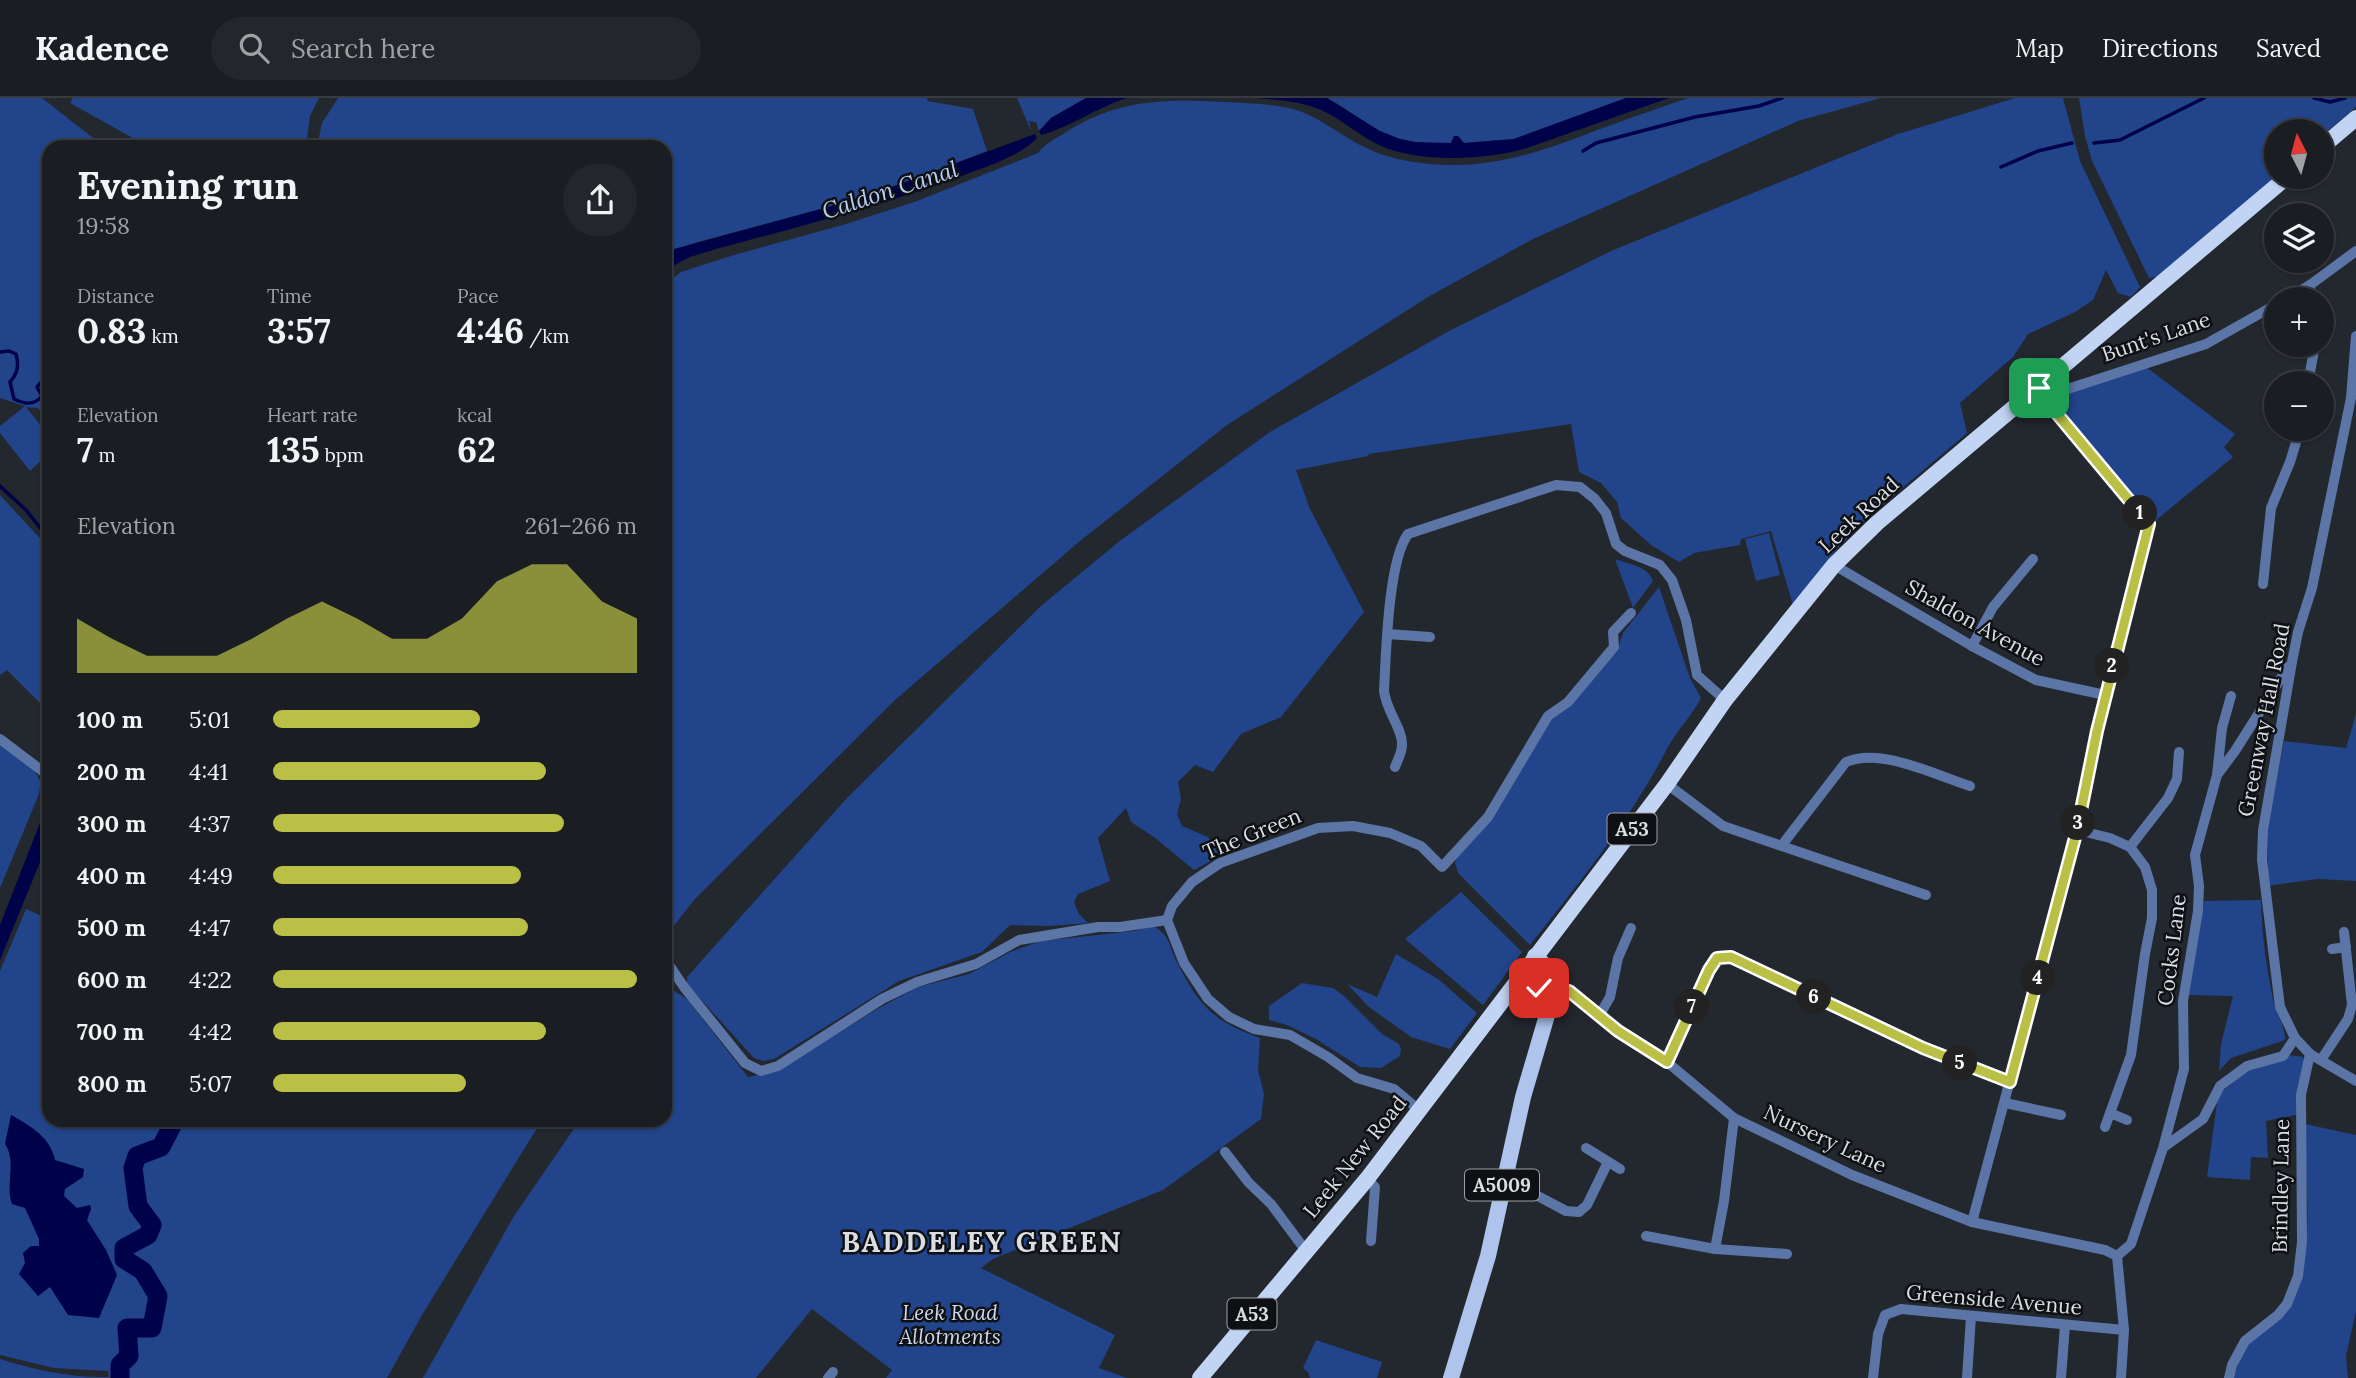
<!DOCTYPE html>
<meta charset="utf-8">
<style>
:root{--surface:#1a1d22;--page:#23262a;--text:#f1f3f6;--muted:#9fa2a5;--line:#383b40;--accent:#bac045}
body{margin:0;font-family:Lora,serif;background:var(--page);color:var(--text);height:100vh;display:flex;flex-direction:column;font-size:26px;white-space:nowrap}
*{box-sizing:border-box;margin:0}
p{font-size:23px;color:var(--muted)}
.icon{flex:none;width:38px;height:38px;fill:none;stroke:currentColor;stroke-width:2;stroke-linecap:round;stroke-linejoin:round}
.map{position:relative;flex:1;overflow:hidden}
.details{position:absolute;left:42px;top:42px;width:630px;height:987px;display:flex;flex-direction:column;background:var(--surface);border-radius:21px;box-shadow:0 2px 5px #0004,0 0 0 2px var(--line)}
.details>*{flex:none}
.needle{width:46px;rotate:354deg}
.controls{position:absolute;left:2264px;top:21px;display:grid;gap:14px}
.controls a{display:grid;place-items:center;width:70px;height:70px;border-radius:50%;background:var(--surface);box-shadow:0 2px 5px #0004,0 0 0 2px var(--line);font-size:35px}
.pin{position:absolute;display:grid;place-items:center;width:60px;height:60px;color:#fff;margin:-30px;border-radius:14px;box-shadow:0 4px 10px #0006}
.km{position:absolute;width:35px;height:35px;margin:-18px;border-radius:50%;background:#222;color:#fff;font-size:19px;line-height:35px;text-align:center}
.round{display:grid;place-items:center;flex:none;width:74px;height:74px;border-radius:37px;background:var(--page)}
.head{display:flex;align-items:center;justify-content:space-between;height:119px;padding:0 35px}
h1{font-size:38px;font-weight:700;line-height:52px}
.figures{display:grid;grid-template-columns:repeat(3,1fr);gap:10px;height:119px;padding:7px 35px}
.figures div{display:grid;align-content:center}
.figures b{font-size:35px;font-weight:700}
.figures small{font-size:19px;font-weight:400}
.figures p{font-size:19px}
.chart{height:196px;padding:14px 35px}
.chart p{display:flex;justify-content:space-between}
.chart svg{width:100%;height:126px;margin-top:7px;fill:var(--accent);opacity:.7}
ul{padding:0 35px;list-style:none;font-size:23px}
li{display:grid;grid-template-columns:112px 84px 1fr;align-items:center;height:52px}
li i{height:18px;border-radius:9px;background:var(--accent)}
header{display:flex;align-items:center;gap:42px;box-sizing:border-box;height:98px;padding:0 35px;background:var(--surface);border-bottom:2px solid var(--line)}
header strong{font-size:33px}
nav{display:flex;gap:38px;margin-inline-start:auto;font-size:24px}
.search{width:490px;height:63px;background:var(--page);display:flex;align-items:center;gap:18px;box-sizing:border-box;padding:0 24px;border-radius:38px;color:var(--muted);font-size:26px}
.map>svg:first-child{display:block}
.green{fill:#21448b}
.water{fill:#000249}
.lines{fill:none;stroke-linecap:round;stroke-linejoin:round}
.stream{stroke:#000249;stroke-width:3.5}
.river{stroke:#000249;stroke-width:19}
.minor{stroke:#5a75a6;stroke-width:10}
.primary{stroke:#aec4ed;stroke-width:16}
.trunk{stroke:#c2d4f4;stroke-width:16}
.route-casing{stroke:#fff;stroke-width:14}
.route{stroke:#bac045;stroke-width:9}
.labels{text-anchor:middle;stroke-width:5;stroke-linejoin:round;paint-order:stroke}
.shield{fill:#0e1013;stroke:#9da0a4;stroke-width:2}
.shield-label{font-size:19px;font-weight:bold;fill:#dadde2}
.street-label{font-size:21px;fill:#dadde2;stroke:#0e1013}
.park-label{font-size:21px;font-style:italic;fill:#ccd8ec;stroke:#0e1013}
.water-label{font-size:23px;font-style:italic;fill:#b7cef6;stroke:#0e1013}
.district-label{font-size:28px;font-weight:bold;letter-spacing:2px;fill:#dadde2;stroke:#0e1013}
</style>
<header>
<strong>Kadence</strong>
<div class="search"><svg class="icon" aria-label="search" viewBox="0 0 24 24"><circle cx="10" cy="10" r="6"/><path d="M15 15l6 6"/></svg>Search here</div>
<nav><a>Map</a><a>Directions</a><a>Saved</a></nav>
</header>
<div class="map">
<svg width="2356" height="1280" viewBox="0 0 2356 1280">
<rect width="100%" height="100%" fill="#23272e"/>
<g class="green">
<polygon points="0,0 42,0 102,47 105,44 114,49 49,49 49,323 38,310 26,309 49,338 49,355 30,373 0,335 0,328 25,308 0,300"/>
<polygon points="73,0 319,0 310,18 306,49 149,49 70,5"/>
<polygon points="338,0 927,0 928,3 973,11 987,53 865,99 694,145 665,156 665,49 317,49 322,25"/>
<polygon points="1017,0 1086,0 1051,20 1039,33 1036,24 1029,23 1031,33"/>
<path d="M1327 0H1626L1514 41 1464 45 1458 38 1454 39 1451 45C1427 46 1402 45 1379 33 1361 24 1346 9 1327 0Z"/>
<path d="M1688 0H1881L1798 23 1533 141 1428 199 1227 327 1080 443 895 602 694 802 665 839V186L681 174 734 157 846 126 917 103 1038 55C1045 46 1053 42 1063 36 1117 1 1163 1 1225 4 1247 5 1272 6 1293 11 1318 18 1336 34 1358 46 1388 62 1422 67 1455 67 1510 67 1557 47 1608 28 1634 19 1661 9 1688 0Z"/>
<polygon points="2015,0 2063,0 2080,63 2140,189 2131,199 2118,195 2106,172 2093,202 2075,214 2028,236 2013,259 1960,305 1967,335 1867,420 1837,451 1793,507 1771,433 1741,441 1740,447 1694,455 1679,464 1651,447 1621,420 1617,404 1601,385 1579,374 1571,326 1369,356 1368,358 1296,372 1310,411 1364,514 1281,619 1241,636 1213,674 1195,667 1178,684 1181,701 1177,716 1182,728 1208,739 1220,758 1194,772 1154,739 1131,724 1126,710 1098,740 1110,783 1078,796 1074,804 1079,816 1088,825 1049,828 1010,827 982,854 899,883 774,961 763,963 754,960 687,886 687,879 847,700 1042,507 1121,442 1270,334 1449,233 1611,153 1898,36"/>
<polygon points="2079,0 2356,0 2356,9 2322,38 2322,33 2277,33 2277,78 2157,179 2149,180 2092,63 2085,38"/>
<polygon points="2146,269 2235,336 2224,349 2233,359 2155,423 2051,300"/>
<polygon points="0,397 49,450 49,614 7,572 0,577"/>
<polygon points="1769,435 1780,477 1756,483 1745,441"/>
<path d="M1615 461C1629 466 1648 468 1653 483L1633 510Z"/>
<path d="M1659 489 1690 580 1701 600C1692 618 1677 632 1668 649 1631 721 1580 784 1530 847L1458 775 1455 765 1456 758 1550 620 1617 553 1623 535Z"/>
<polygon points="2356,616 2356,783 2317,781 2267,788 2268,726 2284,643 2346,650"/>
<polygon points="0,643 33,671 41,684 39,696 0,790"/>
<polygon points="1461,794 1522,854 1483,907 1405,841"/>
<path d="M2261 802C2262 836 2266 868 2273 901 2276 916 2285 927 2285 942L2231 960 2219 973 2221 946 2233 898 2188 897 2204 803Z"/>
<path d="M26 811 49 821V1022H542L422 1217 387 1280H0V1261C35 1272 72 1280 109 1279L108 1273 54 1270 0 1257V873Z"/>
<path d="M1153 828C1171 838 1168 847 1177 864 1198 907 1214 924 1260 940L1258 972 1264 996 1261 1021 1163 1092 993 1161 981 1170 1115 1237 1099 1270 1127 1280H886L892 1272 812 1211 756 1280H423L514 1118 580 1022H665V906L674 893 687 901 748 979 775 974 879 910 918 889 969 876 1010 854 1041 843 1134 833Z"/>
<polygon points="1396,856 1438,881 1477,915 1450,951 1411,939 1369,909 1347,886 1377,899"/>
<polygon points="1302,885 1333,890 1343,897 1382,936 1399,946 1401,951 1400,958 1381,970 1360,969 1316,941 1287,927 1269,922 1269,908"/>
<polygon points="2290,957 2303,959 2305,964 2296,1017 2266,1023 2268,1060 2251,1059 2250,1082 2207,1079 2218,997 2252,969"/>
<path d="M2305 1026 2356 1037V1213L2346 1258 2348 1280H2234C2237 1267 2245 1246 2256 1238 2265 1230 2279 1226 2285 1215 2319 1156 2304 1091 2305 1026Z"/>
<polygon points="1316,1242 1382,1264 1377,1280 1310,1280 1308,1274 1303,1270"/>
</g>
<g class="water">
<path d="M1086 0H1127C1097 9 1071 29 1041 37L1039 33 1051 20Z"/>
<path d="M1257 0H1327L1380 33 1400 41 1415 44 1451 45 1454 38H1458L1464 45 1514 41 1626 0H1669L1524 51C1483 62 1421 65 1381 48 1359 38 1342 21 1321 12 1301 3 1279 2 1257 0Z"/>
<path d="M1035 36 1037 40C1020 58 990 67 967 76 885 107 801 128 716 151L690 159 665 172V156L674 151 865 99Z"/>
<polygon points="49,702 49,742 0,862 0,827"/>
<path d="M11 1017C31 1028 50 1039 55 1062L84 1071 83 1079 65 1091 64 1098 77 1110 90 1107 91 1111 87 1122 106 1152 117 1177 99 1220 68 1217 50 1189 38 1198 19 1176 25 1165 23 1155 31 1148H39V1141L25 1110 12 1106C5 1087 17 1063 5 1046Z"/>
</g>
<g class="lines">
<g class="stream">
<polyline points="2314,0 2330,4 2345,0"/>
<polyline points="2094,45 2120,42 2204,0"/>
<polyline points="1583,53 1596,45 1695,19 1759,8 1782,0"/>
<polyline points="2001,69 2038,53 2072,45"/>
<path d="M0 254 9 253 16 256C19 267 18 275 10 284L14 301C24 306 34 308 42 298L37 289 44 281 49 280"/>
<polyline points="0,388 26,412 49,441"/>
</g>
<polyline class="river" points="120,1280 120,1267 129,1258 127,1230 152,1230 158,1198 143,1173 124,1161 124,1150 148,1137 152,1127 138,1108 133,1070 137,1058 161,1049 175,1022"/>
<g class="minor">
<polyline points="2310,187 2311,201"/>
<polyline points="2285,201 2310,187 2356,153"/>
<polyline points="2356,238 2351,300 2312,490 2298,534 2292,564 2263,732 2262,762 2280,909 2295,940 2310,956 2356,983"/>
<polyline points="2308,285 2315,247"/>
<polyline points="2043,299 2206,246 2277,206"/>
<polyline points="1834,467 1972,548 2036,582 2105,597"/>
<polyline points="2263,486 2271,410 2290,364 2300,331"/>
<polyline points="1388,536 1430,539"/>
<polyline points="1972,548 1993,509 2033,461"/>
<polyline points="0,641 49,678"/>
<path d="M1395 669C1398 662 1402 654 1402 647 1403 631 1386 613 1384 593 1386 557 1388 463 1408 436L1556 387 1580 389 1595 401 1606 415 1616 446 1625 453 1660 467 1672 482 1686 522 1697 577 1725 602"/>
<polyline points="2217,677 2222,630 2231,598"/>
<polyline points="1667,686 1723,728 1926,797"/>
<polyline points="2077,732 2110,740 2130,749 2145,769 2152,792 2152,820 2145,856 2131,957 2105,1029"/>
<path d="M1782 747 1846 664C1881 649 1935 677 1970 688"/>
<polyline points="2130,749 2168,700 2177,681 2179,654"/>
<polyline points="2332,851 2346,849"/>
<polyline points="665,861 684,889 745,965 761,973 778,968 882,901 917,884 976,866 1019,842 1098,829 1120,829 1167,822"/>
<polyline points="1552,898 1561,893 1569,893 1618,933 1667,964 1734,1020 1852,1077 1972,1124 2105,1152 2117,1158"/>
<polyline points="1599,918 1610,899 1618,860 1631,830"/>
<polyline points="2321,962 2348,921 2352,907 2344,834"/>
<polyline points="1667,964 1709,872 1717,860 1731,859 1923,950 2010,984"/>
<polyline points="2005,1005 2061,1017"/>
<polyline points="1419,1012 1394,991 1357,980 1328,959 1290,937 1254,931 1229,919 1208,901 1184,865 1167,822 1172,808 1192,784 1220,765 1318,730 1353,728 1390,735 1421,748 1442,769 1488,719 1548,618 1568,604 1614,549 1613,534 1631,515"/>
<polyline points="2110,1015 2127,1022"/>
<polyline points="2164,1049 2203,1021 2220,988 2247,968 2283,958 2295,940"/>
<polyline points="1586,1050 1620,1071"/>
<polyline points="1225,1054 1249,1085 1271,1106 1306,1153"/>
<polyline points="1504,1080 1566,1113 1579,1114 1587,1107 1608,1064"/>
<polyline points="1367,1081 1375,1089 1371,1143"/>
<polyline points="1972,1124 2077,732 2097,633 2149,426 2043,299 2039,290"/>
<polyline points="1646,1138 1715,1151 1787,1156"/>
<polyline points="1715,1151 1724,1103 1734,1020"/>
<polyline points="2117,1158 2131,1146 2163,1050 2184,971 2183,903 2198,813 2199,788 2195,757 2217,677 2235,653 2288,569"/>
<polyline points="2117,1158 2124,1232 2121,1280"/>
<polyline points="828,1280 833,1274"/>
<polyline points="1873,1280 1878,1236 1885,1217 1901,1211 2124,1232"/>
<polyline points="1967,1280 1971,1218"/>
<polyline points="2061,1280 2065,1227"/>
<polyline points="2229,1280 2232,1267 2245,1243 2278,1217 2287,1206 2298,1178 2302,1144 2301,997 2310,956"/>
</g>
<g class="primary">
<polyline points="1519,879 1539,890 1550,894"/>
<polyline points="1451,1280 1488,1158 1523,999 1550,907 1550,894 1555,885 1551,873 1535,858"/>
</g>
<g class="trunk">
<polyline points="2322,49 2356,20"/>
<polyline points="1200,1280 1367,1081 1667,686 1725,602 1834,467 1877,425 2287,79"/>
</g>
</g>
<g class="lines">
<g class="route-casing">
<polyline id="route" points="1539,890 1550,894 1552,898 1560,893 1569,893 1618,933 1667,964 1709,872 1717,860 1731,859 1923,950 2010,984 2077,732 2097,633 2149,426 2043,299 2039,290"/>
</g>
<use href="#route" class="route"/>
</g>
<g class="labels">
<g class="shield">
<rect x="1607.5" y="715.5" width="49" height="31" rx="5"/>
<rect x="1465" y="1071.5" width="74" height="31" rx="5"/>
<rect x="1227.5" y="1200.5" width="49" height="31" rx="5"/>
</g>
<g class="shield-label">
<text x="1632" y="738">A53</text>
<text x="1502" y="1094">A5009</text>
<text x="1252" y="1223">A53</text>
</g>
<g class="street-label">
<text transform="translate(2156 239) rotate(-19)" y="7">Bunt's Lane</text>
<text transform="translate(1859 417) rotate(-43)" y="7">Leek Road</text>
<text transform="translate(1975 525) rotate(29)" y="7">Shaldon Avenue</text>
<text transform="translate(2264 622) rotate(-79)" y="7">Greenway Hall Road</text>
<text transform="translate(1252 736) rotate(-22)" y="7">The Green</text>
<text transform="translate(2172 852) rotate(-83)" y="7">Cocks Lane</text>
<text transform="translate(1825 1041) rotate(25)" y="7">Nursery Lane</text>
<text transform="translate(1355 1059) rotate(-51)" y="7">Leek New Road</text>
<text transform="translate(2281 1088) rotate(-89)" y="7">Brindley Lane</text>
<text transform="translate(1994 1202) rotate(5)" y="7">Greenside Avenue</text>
</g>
<g class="park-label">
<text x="950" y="1222">Leek Road<tspan x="950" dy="24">Allotments</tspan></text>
</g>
<g class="water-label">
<text transform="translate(890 92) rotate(-18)" y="8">Caldon Canal</text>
</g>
<g class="district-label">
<text x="982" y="1154">BADDELEY GREEN</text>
</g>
</g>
</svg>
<div class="controls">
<a><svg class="needle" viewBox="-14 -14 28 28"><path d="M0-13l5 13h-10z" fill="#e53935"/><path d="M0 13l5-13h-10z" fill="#9fa2a5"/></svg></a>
<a><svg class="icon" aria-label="layers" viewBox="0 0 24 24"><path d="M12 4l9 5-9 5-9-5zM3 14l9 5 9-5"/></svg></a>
<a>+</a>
<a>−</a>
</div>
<div class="pin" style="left:2039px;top:290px;background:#1e9e55"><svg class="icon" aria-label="arrive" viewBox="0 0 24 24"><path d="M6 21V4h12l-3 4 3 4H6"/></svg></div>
<div class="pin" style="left:1539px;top:890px;background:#d93025"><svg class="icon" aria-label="check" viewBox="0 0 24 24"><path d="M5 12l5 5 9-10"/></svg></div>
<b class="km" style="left:2140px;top:415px">1</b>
<b class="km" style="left:2112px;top:568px">2</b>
<b class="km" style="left:2078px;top:725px">3</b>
<b class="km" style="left:2038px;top:880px">4</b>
<b class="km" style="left:1960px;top:965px">5</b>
<b class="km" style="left:1814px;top:899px">6</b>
<b class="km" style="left:1692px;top:909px">7</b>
<section class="details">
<div class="head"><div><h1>Evening run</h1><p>19:58</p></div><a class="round"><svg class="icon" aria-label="share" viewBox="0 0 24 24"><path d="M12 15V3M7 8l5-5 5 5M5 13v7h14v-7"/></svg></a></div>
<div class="figures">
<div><p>Distance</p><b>0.83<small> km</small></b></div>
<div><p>Time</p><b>3:57</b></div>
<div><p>Pace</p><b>4:46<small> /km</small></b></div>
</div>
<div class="figures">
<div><p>Elevation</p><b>7<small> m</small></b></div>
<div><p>Heart rate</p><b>135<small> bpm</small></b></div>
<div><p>kcal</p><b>62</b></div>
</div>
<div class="chart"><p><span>Elevation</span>261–266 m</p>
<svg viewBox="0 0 160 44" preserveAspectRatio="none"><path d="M0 44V25L10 32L20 38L30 38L40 38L50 32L60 25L70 19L80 25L90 32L100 32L110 25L120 12L130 6L140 6L150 19L160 25V44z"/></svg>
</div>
<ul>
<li><b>100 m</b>5:01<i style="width:57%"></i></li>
<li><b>200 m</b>4:41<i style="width:75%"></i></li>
<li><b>300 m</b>4:37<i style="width:80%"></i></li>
<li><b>400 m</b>4:49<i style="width:68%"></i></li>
<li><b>500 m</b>4:47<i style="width:70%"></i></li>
<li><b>600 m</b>4:22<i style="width:100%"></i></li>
<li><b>700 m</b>4:42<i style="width:75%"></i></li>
<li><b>800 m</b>5:07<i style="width:53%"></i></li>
</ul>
</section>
</div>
